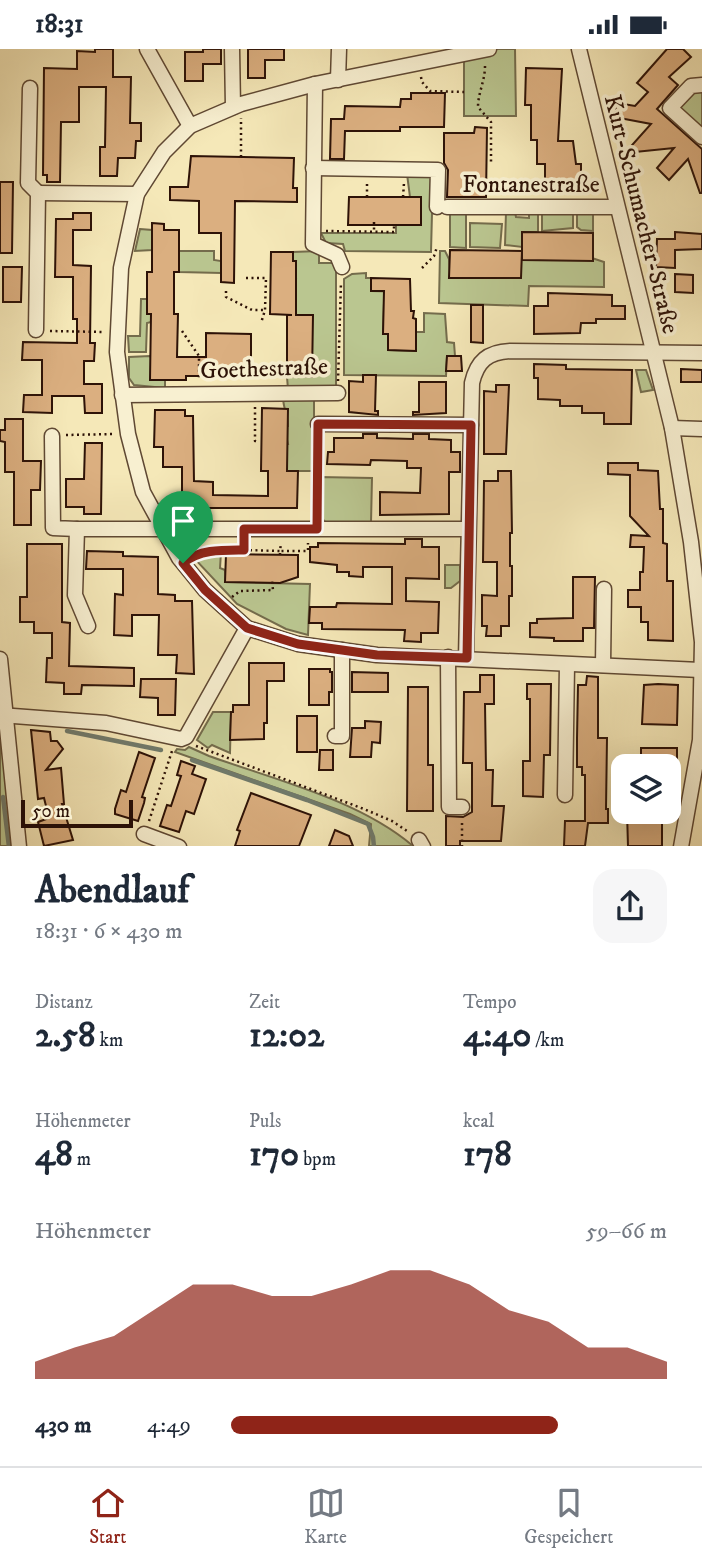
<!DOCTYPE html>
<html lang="de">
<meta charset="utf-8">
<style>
:root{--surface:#fff;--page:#f6f6f7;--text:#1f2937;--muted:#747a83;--line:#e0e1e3;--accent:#8f2418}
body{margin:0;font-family:"IM FELL DW Pica",serif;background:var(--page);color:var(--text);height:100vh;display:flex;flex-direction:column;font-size:26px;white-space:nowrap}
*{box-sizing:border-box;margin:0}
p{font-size:23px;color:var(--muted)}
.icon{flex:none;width:38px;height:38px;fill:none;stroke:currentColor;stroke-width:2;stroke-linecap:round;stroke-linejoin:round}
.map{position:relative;height:797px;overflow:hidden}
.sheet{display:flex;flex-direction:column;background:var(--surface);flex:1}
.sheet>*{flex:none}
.controls{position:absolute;left:611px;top:705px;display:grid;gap:14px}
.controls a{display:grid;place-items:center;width:70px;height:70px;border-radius:14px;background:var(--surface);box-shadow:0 7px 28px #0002;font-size:35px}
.scale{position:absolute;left:21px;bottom:18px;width:112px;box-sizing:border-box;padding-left:7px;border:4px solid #2d1207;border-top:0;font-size:19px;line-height:24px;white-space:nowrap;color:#2d1207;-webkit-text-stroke:5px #f8f0d1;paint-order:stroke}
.pin{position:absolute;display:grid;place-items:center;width:60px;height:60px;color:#fff;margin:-72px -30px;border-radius:50% 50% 50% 0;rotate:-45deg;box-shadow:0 0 7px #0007}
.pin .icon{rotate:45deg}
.round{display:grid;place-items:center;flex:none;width:74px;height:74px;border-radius:21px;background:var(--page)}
.headline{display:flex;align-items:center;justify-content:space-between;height:119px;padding:0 35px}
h1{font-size:38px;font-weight:700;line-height:52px}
.stats{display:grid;grid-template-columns:repeat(3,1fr);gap:10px;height:119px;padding:7px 35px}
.stats div{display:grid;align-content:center}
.stats b{font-size:35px;font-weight:700}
.stats small{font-size:19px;font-weight:400}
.stats p{font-size:19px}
.chart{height:196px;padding:14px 35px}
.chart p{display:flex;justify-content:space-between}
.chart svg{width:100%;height:126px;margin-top:7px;fill:var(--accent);opacity:.7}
ul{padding:0 35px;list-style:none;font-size:23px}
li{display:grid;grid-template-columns:112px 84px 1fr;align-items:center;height:52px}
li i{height:18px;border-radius:9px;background:var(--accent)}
.status{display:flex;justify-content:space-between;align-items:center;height:49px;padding:0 35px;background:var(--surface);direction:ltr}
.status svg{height:19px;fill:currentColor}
.menu{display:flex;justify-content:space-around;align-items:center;height:98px;border-top:2px solid var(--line);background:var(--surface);font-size:19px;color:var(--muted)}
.menu a{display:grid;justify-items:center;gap:4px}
.menu .active{color:var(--accent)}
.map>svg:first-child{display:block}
.green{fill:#bac690;stroke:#746c4c;stroke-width:2}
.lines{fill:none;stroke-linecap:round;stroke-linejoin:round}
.stream{stroke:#707a6b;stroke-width:4.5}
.building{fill:#dbaf80;stroke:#2d1207;stroke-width:2}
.minor-casing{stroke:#5f4833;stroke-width:17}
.path{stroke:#2d1207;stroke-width:2.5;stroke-dasharray:2 3.5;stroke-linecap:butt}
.minor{stroke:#f8f0d1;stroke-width:14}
.route-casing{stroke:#fff;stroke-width:14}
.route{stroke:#8f2418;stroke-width:9}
.labels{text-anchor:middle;stroke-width:7;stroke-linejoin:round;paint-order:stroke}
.street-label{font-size:24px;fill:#2d1207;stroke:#f8f0d1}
</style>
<div class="status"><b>18:31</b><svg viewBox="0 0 49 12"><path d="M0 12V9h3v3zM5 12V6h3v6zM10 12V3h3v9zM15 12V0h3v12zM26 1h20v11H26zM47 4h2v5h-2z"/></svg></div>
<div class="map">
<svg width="702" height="798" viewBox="0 0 702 798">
<rect width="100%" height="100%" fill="#f5e8b8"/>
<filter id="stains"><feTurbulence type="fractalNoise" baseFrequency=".00286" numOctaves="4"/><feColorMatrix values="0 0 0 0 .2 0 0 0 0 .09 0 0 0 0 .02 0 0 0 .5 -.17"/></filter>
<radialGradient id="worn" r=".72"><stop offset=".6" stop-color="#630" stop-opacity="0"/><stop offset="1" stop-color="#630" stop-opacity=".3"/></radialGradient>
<g class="green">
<polygon points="489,0 515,0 516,67 464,67 464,6"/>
<polygon points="702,42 702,78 700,80 676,58 691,43"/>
<polygon points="407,125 433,126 431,203 345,202 343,195 326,194 321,184 396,184 396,174 410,148"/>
<polygon points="450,163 466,163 466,199 450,198"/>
<polygon points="506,163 515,163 516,168 529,169 529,163 538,163 538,183 522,183 522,198 505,196"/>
<polygon points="542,163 573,164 573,179 542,182"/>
<polygon points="577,163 593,164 593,182 581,181 577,178"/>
<polygon points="470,174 502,175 500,199 470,198"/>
<polygon points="140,180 152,181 152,201 135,202"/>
<polygon points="179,202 214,202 214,211 221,212 221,224 179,223"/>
<polygon points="319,202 319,214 336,214 336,341 288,340 287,328 309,327 312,318 310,266 293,266 296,230 293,230 296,212 293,212 293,203"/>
<polygon points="440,202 445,202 449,210 450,226 521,208 592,209 604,213 604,238 529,237 528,257 439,254"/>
<polygon points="366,224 366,229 371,229 372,242 407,243 384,254 383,285 388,285 388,301 415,302 416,283 424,283 424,264 445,265 447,293 454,294 455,307 447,307 446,327 344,326 344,230 352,225"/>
<polygon points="141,250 147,250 147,264 151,265 151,273 147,274 146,303 129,303 128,287 140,287"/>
<polygon points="150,307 165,331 165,339 134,336 129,329 129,308"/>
<polygon points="636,321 646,321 653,341 641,343"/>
<path d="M314 347V422H287V404H284V395H288L284 377H288C288 366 283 359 283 348Z"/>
<polygon points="319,428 372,429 371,474 326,474 319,466"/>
<polygon points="221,503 220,519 225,521 226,533 310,535 308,586 286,580 237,555 193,508"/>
<polygon points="445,516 460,516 460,532 451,539 445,539"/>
<polygon points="213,663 231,663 230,704 212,696 208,699 197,691"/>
<polygon points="0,677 12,797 0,797"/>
<path d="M189 698 209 707C276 731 359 751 413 797H369L371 775 350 765 175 703 177 700 185 701Z"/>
</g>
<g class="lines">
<g class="stream">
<polyline points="67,682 161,701"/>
<polyline points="192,711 307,751 368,775 373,788 374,798"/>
<polyline points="3,748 9,798"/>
</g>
</g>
<g class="building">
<polygon points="95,0 113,0 113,28 131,28 130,74 141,74 141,92 136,92 135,109 118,109 117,127 100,127 100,98 105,98 106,38 79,38 79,73 61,73 60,133 47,133 47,126 43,126 44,19 77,20 77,2 95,3"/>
<polygon points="203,0 221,0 221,15 203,15 203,32 185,32 185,3 203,3"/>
<polygon points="248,0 284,0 284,11 265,11 265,29 248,29"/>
<polygon points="667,0 683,0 691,8 669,28 678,36 657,60 702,100 702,144 700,144 688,110 669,131 657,119 674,99 625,104 651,75 614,68 617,54 635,57 648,43 637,34"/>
<polygon points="526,19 562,20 558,92 573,92 576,115 581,115 581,138 545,137 545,115 537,115 537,91 531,91 531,56 525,56"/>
<polygon points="411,44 445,44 444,78 400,78 400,82 345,82 344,110 330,110 331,70 344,70 345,57 400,58 401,50 411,50"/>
<polygon points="475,78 487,79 486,148 447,148 448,121 444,114 444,84 474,84"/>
<polygon points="191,107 294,109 293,139 297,139 297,153 235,152 234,234 221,233 221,184 199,184 199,152 170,151 170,138 188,138"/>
<polygon points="0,133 13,133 12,204 0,204"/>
<polygon points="349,148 421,148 421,176 348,176"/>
<polygon points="73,164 91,164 91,181 73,181 73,216 91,217 90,294 95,294 94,312 84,312 84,335 102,335 102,364 85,364 84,347 52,347 52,364 23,363 24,346 42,346 42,311 22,311 23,293 77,294 77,270 73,270 73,228 55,228 56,170 73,170"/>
<polygon points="152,174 164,175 164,181 179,181 179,223 174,223 174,265 178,265 177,308 206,308 206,284 251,285 251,327 186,327 186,331 150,331 151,265 147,265 147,223 152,223"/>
<polygon points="522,183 593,184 593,212 522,211"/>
<polygon points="675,183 702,185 702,200 675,201 675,219 656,218 657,190 675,190"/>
<polygon points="450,201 522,202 521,229 449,229"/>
<polygon points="271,203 293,203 293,212 296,212 296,266 313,266 312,328 287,328 287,266 292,266 270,265"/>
<polygon points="3,218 22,218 21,253 3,253"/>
<polygon points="675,225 693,226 693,244 675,243"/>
<polygon points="371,229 410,230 411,262 414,262 413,269 416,270 416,302 388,301 388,285 383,285 384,242 371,242"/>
<polygon points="548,244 612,246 612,257 625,257 625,270 596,270 596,274 581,274 580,284 534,285 534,257 548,257"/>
<polygon points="471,256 483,256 483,294 471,293"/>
<polygon points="447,307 461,307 462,322 446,322"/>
<polygon points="534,315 566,316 566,320 632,321 631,375 604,375 604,364 582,364 582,357 560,357 560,351 538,350 538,329 534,329"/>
<polygon points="681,320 702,321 702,333 681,333"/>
<polygon points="363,326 376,326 375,362 378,362 378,366 349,363 349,332 363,333"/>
<polygon points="419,333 446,333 446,364 413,366 413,363 419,363"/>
<polygon points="496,336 509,336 506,405 484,405 484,342 496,343"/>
<polygon points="262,359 288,360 287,422 298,422 297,459 199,459 199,448 182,447 182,418 163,418 163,398 154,398 155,361 185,361 185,367 193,367 194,432 213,433 213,446 268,447 268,422 261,422"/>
<polygon points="5,370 23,370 23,412 41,412 40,441 31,441 31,476 14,476 14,423 5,423 5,393 0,392 0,381 5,381"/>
<polygon points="363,385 377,385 377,389 413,390 413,385 429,385 429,390 451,391 451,403 460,403 460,423 449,423 449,465 380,466 380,443 420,444 421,419 407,419 407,412 371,411 370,416 327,415 328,403 334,403 334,389 363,389"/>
<polygon points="85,394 102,394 101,465 84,465 84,458 66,458 66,430 84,430"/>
<polygon points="608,414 638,414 638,421 658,422 660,460 663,460 663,494 667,495 667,532 673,532 673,592 648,591 648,573 641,573 641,558 628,558 628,541 640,541 640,523 643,523 644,498 630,498 631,486 649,487 630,467 630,426 608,425"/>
<polygon points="498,422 511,422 512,484 510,484 510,517 512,517 512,547 509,547 509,577 501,577 501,587 486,587 487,577 482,577 482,546 497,547 497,513 483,513 484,432 498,432"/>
<polygon points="405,490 422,490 422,498 439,498 439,530 406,529 406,552 439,553 438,584 421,584 421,593 404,592 405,581 322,580 322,574 309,574 310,558 336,558 337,554 392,555 392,518 363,518 363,528 349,527 349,523 337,523 337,516 310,513 310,498 318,498 318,494 405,495"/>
<polygon points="27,495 62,495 62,573 70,574 69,617 134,619 134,637 82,636 81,645 64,645 64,634 46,633 47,609 52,609 52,584 34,584 34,573 20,573 20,548 27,548"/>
<polygon points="87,502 123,503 123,507 158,508 158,545 175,546 175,552 192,552 194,625 176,624 177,606 158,606 159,566 132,566 132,587 114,586 115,545 123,546 123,520 86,520"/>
<polygon points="226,505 298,506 298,528 280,534 225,533"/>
<polygon points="573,528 595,528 594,579 583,579 583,592 554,592 554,589 530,588 530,574 537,574 537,570 573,569"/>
<polygon points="249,614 284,614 284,632 267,632 267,674 264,674 264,690 230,691 231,663 233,663 233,656 249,656"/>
<polygon points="309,620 330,620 330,623 332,623 332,643 329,643 329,656 309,656"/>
<polygon points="352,623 388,624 388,643 352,643"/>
<polygon points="480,626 494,626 494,655 485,655 486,721 493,721 492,757 504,757 501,792 460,792 460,797 446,797 446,767 463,768 472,763 472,714 463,714 464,643 480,643"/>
<polygon points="587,627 598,628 598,689 607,689 606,760 608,760 608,774 588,774 585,797 564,797 565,772 585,772 585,726 582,726 582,718 577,718 577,689 578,636 586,636"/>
<polygon points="141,630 176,630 175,666 158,666 158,649 140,648"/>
<polygon points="527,635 551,635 550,706 544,706 543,748 523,747 523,712 530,712 530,650 527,650"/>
<polygon points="658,635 678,636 677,676 642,675 644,636"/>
<polygon points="408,638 428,638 428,716 433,716 433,762 407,762"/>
<rect x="297" y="667" width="20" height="36"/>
<polygon points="365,672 381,673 380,694 372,693 371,708 350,708 352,679 365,679"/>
<polygon points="31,681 50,683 51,692 57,692 63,700 46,721 61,719 64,755 62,755 73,791 44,797 38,773 49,769 44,749 38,750"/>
<rect x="641" y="699" width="36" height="19"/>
<polygon points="320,701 333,701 333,721 319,721"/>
<polygon points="139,703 155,709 142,748 145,749 144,754 138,772 115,765 115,760 121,741 126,743"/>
<polygon points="181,712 195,717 192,725 206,730 194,765 186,762 179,783 160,777 167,756 171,757 181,727 177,726"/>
<polygon points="251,744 311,766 299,797 235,797 240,782 237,781"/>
<polygon points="627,763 662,763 662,797 628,797"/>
<polygon points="335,781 349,787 353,797 329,797"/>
</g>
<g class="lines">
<g class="minor-casing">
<g id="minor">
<polyline points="147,0 190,77"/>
<polyline points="232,0 233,58"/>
<polyline points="489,0 315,35 241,55 190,77 164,103 137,145 121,219 117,303 128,385 143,443 179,509 205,541 247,579 298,595 377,606 700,621"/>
<polyline points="579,0 672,379 691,493 702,593 700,691 681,798"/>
<polyline points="338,31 339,0"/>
<polyline points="315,35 313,195 337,206 342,218"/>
<polyline points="702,36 691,37 670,59 702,88"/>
<polyline points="30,39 28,134 38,144 36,281"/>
<polyline points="313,119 438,121 437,158"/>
<polyline points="38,144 137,145"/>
<polyline points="447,158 616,158"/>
<polyline points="122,346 338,344"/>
<polyline points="318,375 471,376"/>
<polyline points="672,379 702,380"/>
<polyline points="52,387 53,479 77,480 75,546 88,577"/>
<polyline points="77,480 468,480"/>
<polyline points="448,608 449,758 462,758"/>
<path d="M466 609 472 334C477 312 488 303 510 302L702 304"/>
<polyline points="0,610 19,798"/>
<polyline points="603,616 604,540"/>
<polyline points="0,666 106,674 181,690 186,688 247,579"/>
<polyline points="335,687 342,687 342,601"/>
<polyline points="565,746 567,616"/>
<polyline points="144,785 179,798"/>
<polyline points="419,791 423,798"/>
</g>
</g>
<g class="path">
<path d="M485 17C485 32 478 44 478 58L491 73V116"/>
<polyline points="421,28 422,33 430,42 464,43"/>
<polyline points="241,108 241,69"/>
<polyline points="367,148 367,134"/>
<polyline points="403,148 404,134"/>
<polyline points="374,173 374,183"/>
<polyline points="326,182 394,183 394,174"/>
<polyline points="422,219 434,207 437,198"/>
<polyline points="246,229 266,229 265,261 261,274"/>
<polyline points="226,242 226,248 252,261 265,261"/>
<polyline points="50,282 103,283"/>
<polyline points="182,282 199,307 199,331"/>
<polyline points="338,332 341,233"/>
<polyline points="255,358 255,392 259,392"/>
<polyline points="66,386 115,385"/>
<polyline points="317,466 318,389"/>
<polyline points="195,506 223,501 244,501 244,494"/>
<polyline points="244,506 244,501 280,502 281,494"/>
<polyline points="280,506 280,502 308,502 308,494"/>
<polyline points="232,548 240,542 273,541 272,532"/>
<polyline points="196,697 364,760 392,772 407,782"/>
<polyline points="149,772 172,702"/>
<polyline points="462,798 462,773"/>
</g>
<use href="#minor" class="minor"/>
</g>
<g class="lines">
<g class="route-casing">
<path id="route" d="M318 375 471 376 467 609 377 606 342 601 298 595 247 579 205 541 183 514C200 500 223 501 244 501V480H317Z"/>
</g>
<use href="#route" class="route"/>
</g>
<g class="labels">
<g class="street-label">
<text x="531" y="143">Fontanestraße</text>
<text transform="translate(642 165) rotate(76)" y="8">Kurt-Schumacher-Straße</text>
<text transform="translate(264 319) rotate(-2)" y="8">Goethestraße</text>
</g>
</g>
<rect width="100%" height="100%" filter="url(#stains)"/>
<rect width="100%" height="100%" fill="url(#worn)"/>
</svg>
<div class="controls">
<a><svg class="icon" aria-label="layers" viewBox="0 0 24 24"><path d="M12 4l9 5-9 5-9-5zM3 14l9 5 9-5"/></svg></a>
</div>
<div class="scale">50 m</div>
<div class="pin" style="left:183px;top:514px;background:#1e9e55"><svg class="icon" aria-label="arrive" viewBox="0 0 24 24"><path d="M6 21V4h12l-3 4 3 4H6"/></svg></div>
</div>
<section class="sheet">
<div class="headline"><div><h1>Abendlauf</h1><p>18:31 · 6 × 430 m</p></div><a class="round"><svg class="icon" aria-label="share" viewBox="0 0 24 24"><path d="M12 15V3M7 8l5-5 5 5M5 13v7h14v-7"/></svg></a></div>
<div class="stats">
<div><p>Distanz</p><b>2.58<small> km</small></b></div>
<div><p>Zeit</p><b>12:02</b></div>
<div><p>Tempo</p><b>4:40<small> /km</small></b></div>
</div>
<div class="stats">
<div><p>Höhenmeter</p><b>48<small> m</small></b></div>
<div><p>Puls</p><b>170<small> bpm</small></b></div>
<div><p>kcal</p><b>178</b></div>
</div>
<div class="chart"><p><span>Höhenmeter</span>59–66 m</p>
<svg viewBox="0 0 160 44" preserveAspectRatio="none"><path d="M0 44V38L10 33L20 29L30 20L40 11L50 11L60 15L70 15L80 11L90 6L100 6L110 11L120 20L130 24L140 33L150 33L160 38V44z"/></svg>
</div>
<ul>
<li><b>430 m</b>4:49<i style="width:75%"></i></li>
</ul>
</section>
<nav class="menu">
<a class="active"><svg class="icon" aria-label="home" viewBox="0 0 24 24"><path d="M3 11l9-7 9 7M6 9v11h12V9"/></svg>Start</a>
<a><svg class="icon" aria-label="map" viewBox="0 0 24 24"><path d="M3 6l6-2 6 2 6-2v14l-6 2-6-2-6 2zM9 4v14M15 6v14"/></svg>Karte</a>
<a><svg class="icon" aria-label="saved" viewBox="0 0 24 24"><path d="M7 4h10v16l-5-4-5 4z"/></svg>Gespeichert</a>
</nav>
